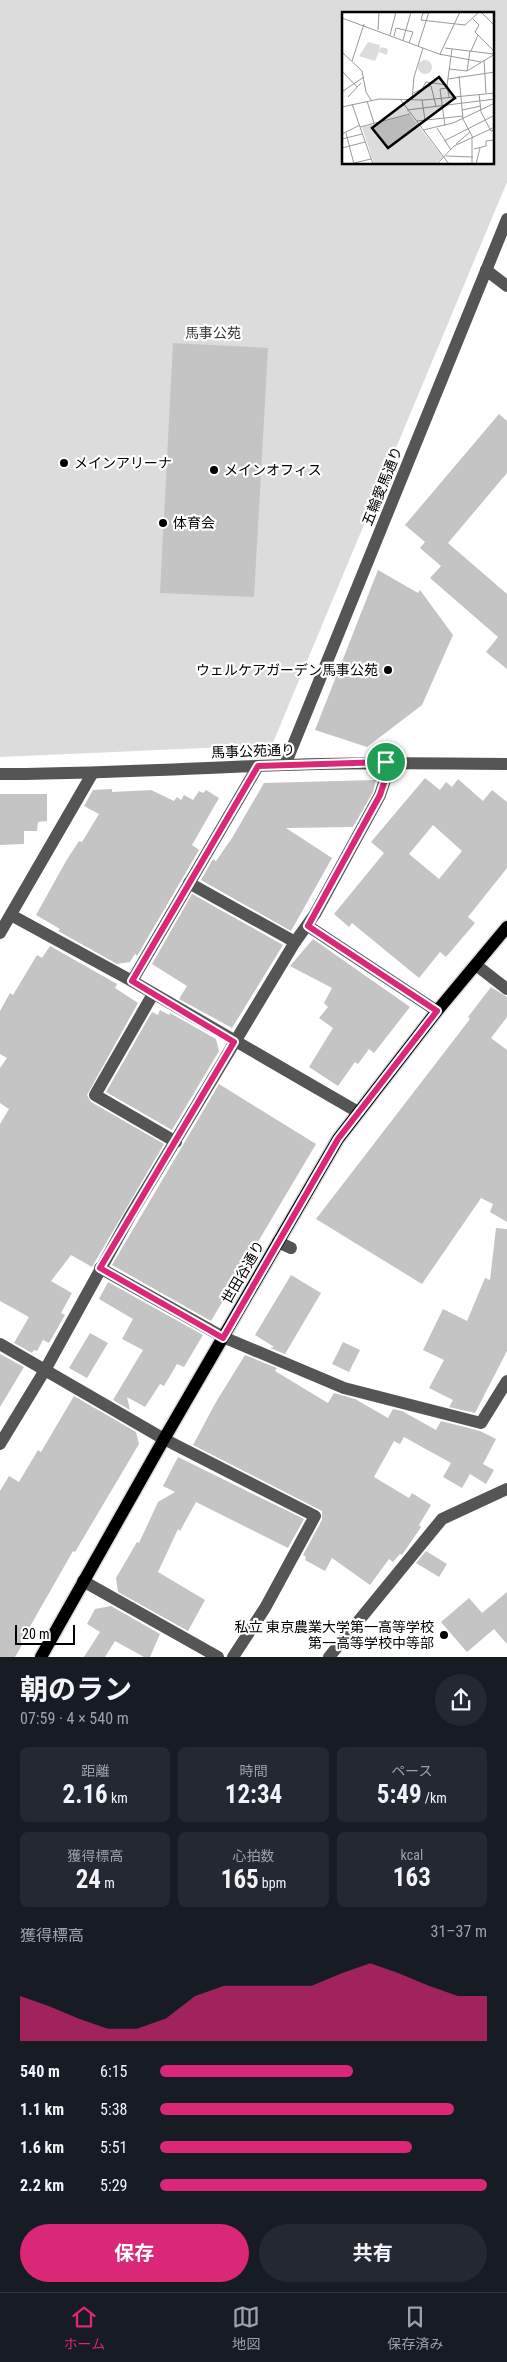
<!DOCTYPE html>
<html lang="ja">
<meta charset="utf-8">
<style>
:root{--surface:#171b24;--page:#242831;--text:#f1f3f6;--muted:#9ea1a6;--line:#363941;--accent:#db2777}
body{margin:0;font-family:"Roboto Condensed","Noto Sans JP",sans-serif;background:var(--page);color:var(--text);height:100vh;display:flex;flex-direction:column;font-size:19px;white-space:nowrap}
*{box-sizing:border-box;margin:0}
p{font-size:16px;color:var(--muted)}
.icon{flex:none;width:28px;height:28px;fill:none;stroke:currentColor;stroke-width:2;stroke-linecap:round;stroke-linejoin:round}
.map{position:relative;height:1657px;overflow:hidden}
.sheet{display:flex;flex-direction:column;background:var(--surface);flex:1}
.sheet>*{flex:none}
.scale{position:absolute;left:15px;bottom:12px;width:60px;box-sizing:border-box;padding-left:5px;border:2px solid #000;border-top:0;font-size:14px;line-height:18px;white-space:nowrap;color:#000;-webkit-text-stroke:4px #fff;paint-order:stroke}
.pin{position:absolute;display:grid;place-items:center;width:42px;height:42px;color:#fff;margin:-21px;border:2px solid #fff;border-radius:50%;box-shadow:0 1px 5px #0007}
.round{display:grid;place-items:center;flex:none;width:52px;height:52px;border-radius:26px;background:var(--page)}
.headline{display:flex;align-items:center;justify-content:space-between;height:85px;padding:0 20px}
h1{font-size:28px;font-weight:700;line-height:38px}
.stats{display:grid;grid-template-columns:repeat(3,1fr);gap:8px;height:85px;padding:5px 20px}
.stats div{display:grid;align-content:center;border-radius:8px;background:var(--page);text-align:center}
.stats b{font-size:25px;font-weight:700}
.stats small{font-size:14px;font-weight:400}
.stats p{font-size:14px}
.chart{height:140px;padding:10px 20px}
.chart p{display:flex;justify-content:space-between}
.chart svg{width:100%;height:90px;margin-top:5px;fill:var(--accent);opacity:.7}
.primary-button{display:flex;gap:10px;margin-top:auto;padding:10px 20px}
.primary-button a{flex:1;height:58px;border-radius:30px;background:var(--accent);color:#fff;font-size:20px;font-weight:700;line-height:58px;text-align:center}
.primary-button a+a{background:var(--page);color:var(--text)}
ul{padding:0 20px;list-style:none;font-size:16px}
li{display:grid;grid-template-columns:80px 60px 1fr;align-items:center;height:38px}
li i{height:12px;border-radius:6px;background:var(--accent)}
.tabs{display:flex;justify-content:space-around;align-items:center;height:70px;border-top:1px solid var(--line);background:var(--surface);font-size:14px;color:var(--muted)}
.tabs a{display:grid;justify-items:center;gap:2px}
.tabs .active{color:var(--accent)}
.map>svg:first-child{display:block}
.green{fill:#dcdcdc;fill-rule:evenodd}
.building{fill:#c4c4c4;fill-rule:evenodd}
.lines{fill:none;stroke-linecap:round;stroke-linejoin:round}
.major-casing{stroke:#dbdbdb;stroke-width:15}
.minor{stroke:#555;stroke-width:12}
.major{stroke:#000;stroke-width:12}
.route-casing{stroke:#fff;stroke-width:10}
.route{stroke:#db2777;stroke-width:6}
.poi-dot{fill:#000;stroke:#fff;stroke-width:2}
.labels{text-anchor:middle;stroke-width:4.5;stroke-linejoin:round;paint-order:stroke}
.park-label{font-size:14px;fill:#333;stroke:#fff}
.poi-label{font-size:14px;fill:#000;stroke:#fff;text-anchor:start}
.street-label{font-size:14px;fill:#000;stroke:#fff}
.inset-road{fill:none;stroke:#999;stroke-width:1}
.view{fill:#000;fill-opacity:0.15;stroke:#000;stroke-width:2.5}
.inset-edge{fill:none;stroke:#000;stroke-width:2.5}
</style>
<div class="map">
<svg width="507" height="1657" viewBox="0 0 507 1657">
<rect width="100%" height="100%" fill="#fff"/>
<path class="green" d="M0 0H507V182L272 745 0 757ZM343 14H493V164H343Z"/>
<g class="building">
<polygon points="173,343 268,348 254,597 160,593"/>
<polygon points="499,414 507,421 507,473 448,543 507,594 507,669 486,652 498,637 430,578 441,566 420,548 425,542 405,525"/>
<polygon points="378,570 418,593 420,590 453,635 422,705 367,747 315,730"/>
<path d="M425 778 440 790 446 782 452 787 458 779 483 801 492 790 507 802V868L468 917 475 923 446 957 440 952 419 978 352 923 349 927 334 914 384 853 371 842ZM433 825 462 851 439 879 409 854Z"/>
<polygon points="376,780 373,792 353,827 286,828 332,858 291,931 201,880 213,859 216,861 232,838 264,783"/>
<polygon points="112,789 112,792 151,790 174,801 177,797 181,800 184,795 193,800 199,791 203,793 206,790 219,798 192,845 199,850 137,956 135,954 130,962 117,964 58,931 60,929 36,915 66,861 79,841 82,842 99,814 84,806 93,790"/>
<polygon points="0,794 47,794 47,821 38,822 37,831 24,831 24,844 0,845"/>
<polygon points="192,894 283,945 232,1028 179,999 187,986 152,964"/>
<polygon points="313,939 410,1007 374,1053 369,1049 358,1064 355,1062 338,1086 309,1067 333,1028 319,1018 328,1007 324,1003 332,988 290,966"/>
<polygon points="50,946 117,984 115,988 138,1003 87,1095 91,1102 164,1144 92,1267 71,1255 51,1281 72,1293 61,1313 65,1315 49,1343 43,1340 37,1351 34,1350 32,1353 14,1343 29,1317 0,1301 0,1124 9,1109 0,1103 0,1068 7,1058 0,1054 0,1011 10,993 13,995 37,955 42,958"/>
<polygon points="491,987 507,997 507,1017 491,1038 507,1050 507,1222 490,1212 493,1204 481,1198 422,1284 316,1219 470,1019 468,1017"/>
<polygon points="160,1010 169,1015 170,1013 216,1039 219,1051 172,1130 106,1092 152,1012 158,1015"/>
<polygon points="219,1084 316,1144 211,1321 112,1265"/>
<polygon points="496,1228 507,1229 507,1351 475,1413 449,1407 453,1400 429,1388 444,1360 423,1350 443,1309 467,1321 485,1278 490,1280"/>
<polygon points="291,1275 321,1293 285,1354 270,1348 274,1347 255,1335"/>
<polygon points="108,1282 203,1335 184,1367 177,1364 164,1386 160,1384 145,1407 127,1397 130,1410 113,1400 143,1350 122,1339 133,1319 99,1299"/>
<polygon points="90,1333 108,1343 87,1378 69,1368"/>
<polygon points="343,1342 360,1350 349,1372 332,1364"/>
<polygon points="0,1354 24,1367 0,1407"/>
<polygon points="245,1355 277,1368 275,1371 328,1403 334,1393 355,1399 388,1418 393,1409 402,1411 436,1430 441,1421 480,1431 496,1439 483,1464 494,1470 486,1484 470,1474 462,1488 443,1477 451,1463 404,1437 400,1444 394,1441 374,1477 409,1498 412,1493 431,1505 419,1525 421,1527 402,1555 400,1554 393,1562 389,1559 370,1585 332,1558 325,1571 305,1560 306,1557 303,1555 322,1520 322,1511 193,1445 216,1402"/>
<polygon points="74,1396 136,1432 139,1444 75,1552 73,1551 20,1644 22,1645 15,1657 0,1657 0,1491 9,1476 19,1482 38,1450 41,1452"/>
<polygon points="178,1457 304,1519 288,1548 196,1502 180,1531 178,1529 158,1572 205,1600 188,1631 118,1592 116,1578 137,1542 139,1543 158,1502 175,1492 163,1486"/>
<polygon points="426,1551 447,1564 439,1577 416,1563"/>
<polygon points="507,1592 507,1644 494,1629 467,1652 441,1622 469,1598 482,1613"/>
<polygon points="111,1606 160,1634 150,1657 144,1657 115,1641 105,1657 84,1657 100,1632 87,1624 95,1609"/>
</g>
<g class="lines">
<g class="major-casing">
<polyline id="major" points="41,1657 164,1439 338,1139 437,1011 507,927"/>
</g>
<g class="minor">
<polyline points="486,270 507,286"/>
<polyline points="285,765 507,219"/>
<path d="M0 774C95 774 189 768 284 765 358 762 432 763 507 764"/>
<polyline points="189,883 295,942"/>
<polyline points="11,915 132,981 358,1112"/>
<polyline points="308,926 437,1011"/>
<polyline points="0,933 92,774"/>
<polyline points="476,965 507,989"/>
<polyline points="132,981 258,766"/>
<polyline points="153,994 95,1095 176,1142"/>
<polyline points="278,1242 291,1248"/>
<polyline points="100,1268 223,1337 344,1388 481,1423 507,1381"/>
<polyline points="0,1344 164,1439 315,1516 265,1608 233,1657"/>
<polyline points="0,1444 45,1370 130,1216 295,942 315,914 380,795 387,774 385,762"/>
<polyline points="83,1581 218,1657"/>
<polyline points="329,1657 442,1519 507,1489"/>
</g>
<use href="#major" class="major"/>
</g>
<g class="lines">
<g class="route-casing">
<polygon id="route" points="386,762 387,774 380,795 308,926 437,1011 338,1139 223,1338 100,1268 234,1042 132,981 258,766"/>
</g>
<use href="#route" class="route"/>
</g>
<g class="poi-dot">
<circle cx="64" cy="463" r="5"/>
<circle cx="214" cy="470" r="5"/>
<circle cx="163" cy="523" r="5"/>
<circle cx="388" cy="670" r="5"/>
<circle cx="444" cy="1635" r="5"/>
</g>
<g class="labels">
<g class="park-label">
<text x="213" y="338">馬事公苑</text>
</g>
<g class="poi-label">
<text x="74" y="468">メインアリーナ</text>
<text x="224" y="475">メインオフィス</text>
<text x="173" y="528">体育会</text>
<text x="378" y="675" text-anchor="end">ウェルケアガーデン馬事公苑</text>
<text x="434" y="1632" text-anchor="end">私立 東京農業大学第一高等学校<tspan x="434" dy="16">第一高等学校中等部</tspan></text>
</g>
<g class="street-label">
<text transform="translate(382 486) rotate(-68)" y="5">五輪愛馬通り</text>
<text transform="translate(253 751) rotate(-2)" y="5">馬事公苑通り</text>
<text transform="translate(243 1272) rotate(-60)" y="5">世田谷通り</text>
</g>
</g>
<g transform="translate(342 12)">
<rect width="152" height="152" fill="#fff"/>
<path d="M26 30 38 33 37 39 39 35 46 37 45 43 37 40 33 49 17 44ZM76 55a7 7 0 1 1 14 0a7 7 0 1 1-14 0ZM68 103 101 145 93 152H32L20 115Z" fill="#dcdcdc"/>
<path class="inset-road" d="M97 0 81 1 79 8 123 13 137 0M139 0 153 14M0 6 97 42 139 50M131 7 137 13 133 20 153 40M36 18 37 0M48 23 54 0M52 24 54 16 71 20 67 31M61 28 69 0M76 34 87 0M103 36 152 42M129 39 136 23M0 40 20 59 24 80 29 88M98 42 118 0M142 48 144 81M10 49 22 12M107 57 125 59 153 42M0 59 15 75M125 59 128 39M117 64 121 107 131 126M106 67 153 60M83 74H89L94 94M1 79 22 65M71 81 80 77 84 70 105 73M137 82 139 100 149 119 153 118M6 85 19 71M107 85 105 73 110 37M58 87 107 152M70 88 72 65 81 36M80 88 83 108M25 89 32 111M10 92 31 152M0 95 37 87 82 88 153 81M65 98 153 87M120 98 139 94M75 109 121 104M103 114 98 77 106 76M18 115 68 102M95 116 109 138M81 118 111 111 153 91M4 121 12 152M0 122 18 113M0 127 20 122M102 129 153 103M114 132 128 120M0 136 23 130M132 137 144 134V129L153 128M104 144 131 145M8 152 29 147M95 152 112 134 153 115M130 152V126M134 152 138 136"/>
<path class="view" d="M97 65 113 86 46 136 30 116Z"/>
<rect width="152" height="152" class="inset-edge"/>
</g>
</svg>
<div class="scale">20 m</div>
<div class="pin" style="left:386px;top:762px;background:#1e9e55"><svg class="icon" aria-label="arrive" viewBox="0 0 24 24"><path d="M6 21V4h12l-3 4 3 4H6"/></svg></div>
</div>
<section class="sheet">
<div class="headline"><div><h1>朝のラン</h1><p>07:59 · 4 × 540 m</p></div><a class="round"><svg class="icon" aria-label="share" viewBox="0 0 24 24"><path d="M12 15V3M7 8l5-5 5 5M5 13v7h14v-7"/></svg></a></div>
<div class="stats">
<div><p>距離</p><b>2.16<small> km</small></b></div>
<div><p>時間</p><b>12:34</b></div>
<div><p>ペース</p><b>5:49<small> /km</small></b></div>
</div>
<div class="stats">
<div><p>獲得標高</p><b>24<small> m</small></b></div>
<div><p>心拍数</p><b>165<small> bpm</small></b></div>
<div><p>kcal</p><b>163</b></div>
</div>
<div class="chart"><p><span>獲得標高</span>31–37 m</p>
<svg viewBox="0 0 160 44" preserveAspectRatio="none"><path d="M0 44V22L10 27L20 33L30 38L40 38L50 33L60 22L70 17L80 17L90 17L100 17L110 11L120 6L130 11L140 17L150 22L160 22V44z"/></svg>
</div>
<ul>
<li><b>540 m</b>6:15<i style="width:59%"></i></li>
<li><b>1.1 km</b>5:38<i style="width:90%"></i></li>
<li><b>1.6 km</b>5:51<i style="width:77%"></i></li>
<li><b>2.2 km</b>5:29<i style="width:100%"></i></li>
</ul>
<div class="primary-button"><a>保存</a><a>共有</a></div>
</section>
<nav class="tabs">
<a class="active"><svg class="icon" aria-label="home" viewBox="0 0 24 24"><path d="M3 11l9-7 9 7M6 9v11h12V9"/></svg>ホーム</a>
<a><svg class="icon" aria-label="map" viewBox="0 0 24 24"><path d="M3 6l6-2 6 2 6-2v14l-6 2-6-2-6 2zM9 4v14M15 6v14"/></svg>地図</a>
<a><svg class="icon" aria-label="saved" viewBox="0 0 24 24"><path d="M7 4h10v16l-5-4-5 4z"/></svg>保存済み</a>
</nav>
